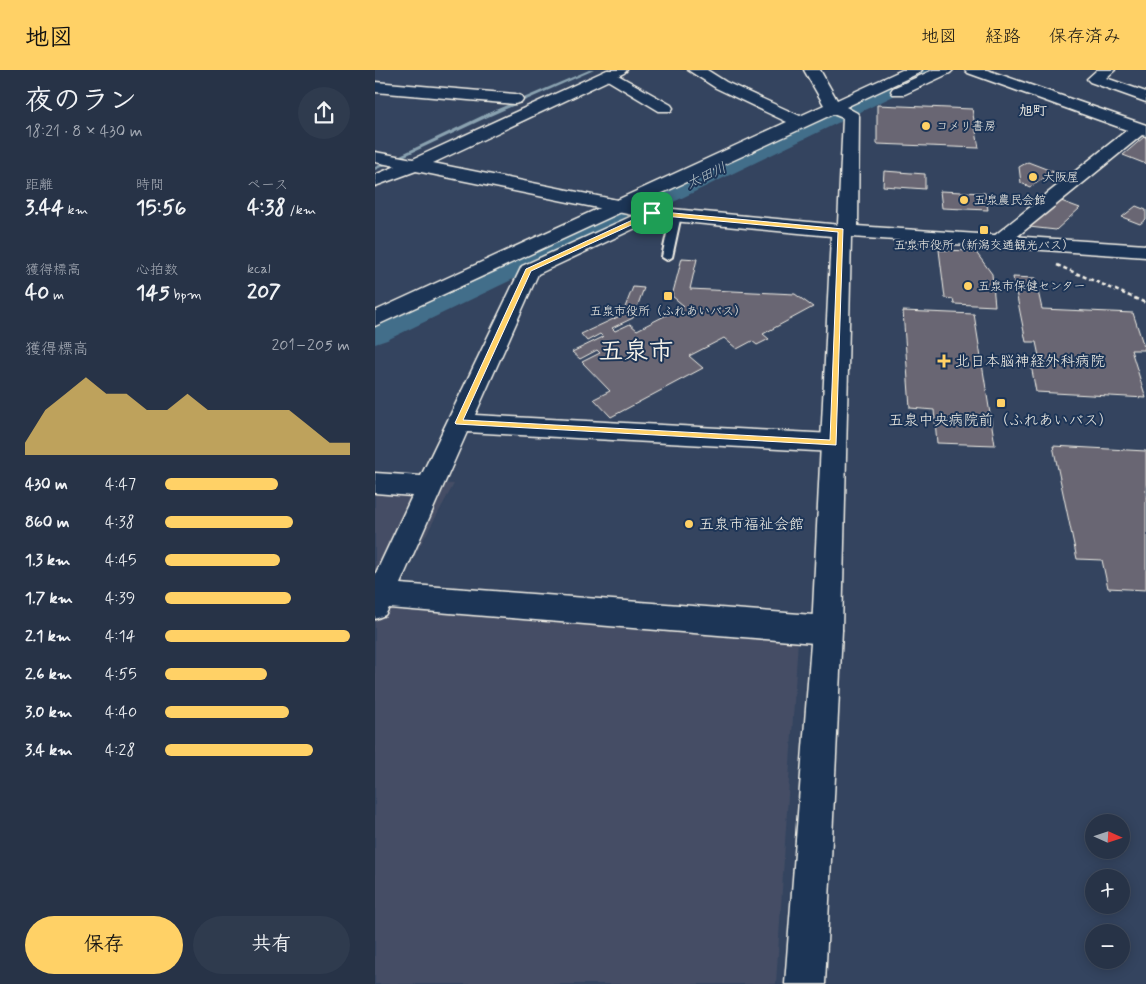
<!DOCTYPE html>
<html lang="ja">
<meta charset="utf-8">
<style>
:root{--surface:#273347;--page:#2f3b4e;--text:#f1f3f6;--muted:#a4aab4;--line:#434e60;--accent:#ffd166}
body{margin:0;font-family:Mynerve,"Klee One",sans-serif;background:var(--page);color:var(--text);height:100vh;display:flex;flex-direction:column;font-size:19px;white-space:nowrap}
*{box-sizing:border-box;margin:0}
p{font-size:16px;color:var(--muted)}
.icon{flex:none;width:28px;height:28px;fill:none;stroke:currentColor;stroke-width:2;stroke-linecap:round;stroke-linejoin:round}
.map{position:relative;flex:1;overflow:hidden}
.details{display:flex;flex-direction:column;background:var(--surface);width:375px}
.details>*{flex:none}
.needle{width:32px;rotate:93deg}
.fabs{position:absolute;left:710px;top:744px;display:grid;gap:10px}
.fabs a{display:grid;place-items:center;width:45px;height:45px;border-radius:50%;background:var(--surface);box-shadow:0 2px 12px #0003,0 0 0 1px var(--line);font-size:25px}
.pin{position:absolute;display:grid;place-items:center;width:42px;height:42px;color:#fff;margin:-21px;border-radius:10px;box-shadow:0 2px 8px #0006}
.round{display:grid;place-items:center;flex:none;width:52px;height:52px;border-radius:26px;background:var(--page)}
.head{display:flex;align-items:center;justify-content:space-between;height:85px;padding:0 25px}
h1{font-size:28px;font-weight:800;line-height:38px}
.stats{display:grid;grid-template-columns:repeat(3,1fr);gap:8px;height:85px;padding:5px 25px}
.stats div{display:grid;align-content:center}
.stats b{font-size:21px;font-weight:800}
.stats small{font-size:14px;font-weight:400}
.stats p{font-size:14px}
.chart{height:140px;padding:10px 25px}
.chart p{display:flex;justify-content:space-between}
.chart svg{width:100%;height:90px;margin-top:5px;fill:var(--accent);opacity:.7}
.action{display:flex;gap:10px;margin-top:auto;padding:10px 25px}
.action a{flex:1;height:58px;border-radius:30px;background:var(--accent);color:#111;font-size:20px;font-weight:800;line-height:58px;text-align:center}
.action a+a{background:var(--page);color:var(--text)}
ul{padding:0 25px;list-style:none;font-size:16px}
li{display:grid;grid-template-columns:80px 60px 1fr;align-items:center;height:38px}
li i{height:12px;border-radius:6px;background:var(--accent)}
header{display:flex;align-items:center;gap:30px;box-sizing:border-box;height:70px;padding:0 25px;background:var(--accent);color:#111}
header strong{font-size:24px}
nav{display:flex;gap:28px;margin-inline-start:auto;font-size:18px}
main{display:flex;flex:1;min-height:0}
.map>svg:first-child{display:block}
.built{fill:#444e65}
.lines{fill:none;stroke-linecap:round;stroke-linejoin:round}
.stream{fill:#8aa2b0;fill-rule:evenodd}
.river{fill:#436e8a;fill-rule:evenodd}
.building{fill:#696673;stroke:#f4f1e8}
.service-casing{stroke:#f4f1e8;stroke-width:4}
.minor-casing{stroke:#f4f1e8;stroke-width:3}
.tertiary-casing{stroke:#f4f1e8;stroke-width:3}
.path{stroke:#f4f1e8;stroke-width:2.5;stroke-dasharray:4 3;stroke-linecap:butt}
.service{fill:#1d3557;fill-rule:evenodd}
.minor{fill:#1d3557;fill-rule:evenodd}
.tertiary{fill:#1d3557;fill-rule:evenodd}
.route{fill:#ffd166;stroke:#fff;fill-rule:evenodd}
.poi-dot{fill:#ffd166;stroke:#1d3557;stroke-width:2}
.labels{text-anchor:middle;stroke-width:4;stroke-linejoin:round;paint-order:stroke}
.far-poi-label{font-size:12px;fill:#f4f1e8;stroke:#1d3557;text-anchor:start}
.far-neighbourhood-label{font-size:14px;font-weight:bold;fill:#f4f1e8;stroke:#1d3557}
.far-water-label{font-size:14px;font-style:italic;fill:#b6c3c7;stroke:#1d3557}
.poi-label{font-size:15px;fill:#f4f1e8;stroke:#1d3557;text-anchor:start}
.town-label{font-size:25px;font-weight:bold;fill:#f4f1e8;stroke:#1d3557}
</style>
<header>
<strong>地図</strong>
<nav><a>地図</a><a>経路</a><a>保存済み</a></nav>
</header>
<main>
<section class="details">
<div class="head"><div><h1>夜のラン</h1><p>18:21 · 8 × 430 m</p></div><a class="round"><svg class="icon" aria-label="share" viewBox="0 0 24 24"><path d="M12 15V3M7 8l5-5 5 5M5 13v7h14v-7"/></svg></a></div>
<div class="stats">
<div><p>距離</p><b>3.44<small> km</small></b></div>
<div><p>時間</p><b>15:56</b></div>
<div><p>ペース</p><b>4:38<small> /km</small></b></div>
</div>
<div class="stats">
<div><p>獲得標高</p><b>40<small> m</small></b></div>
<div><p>心拍数</p><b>145<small> bpm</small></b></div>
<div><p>kcal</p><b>207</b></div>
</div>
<div class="chart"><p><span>獲得標高</span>201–205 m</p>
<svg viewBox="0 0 160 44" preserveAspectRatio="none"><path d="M0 44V38L10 22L20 14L30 6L40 14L50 14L60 22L70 22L80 14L90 22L100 22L110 22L120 22L130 22L140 30L150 38L160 38V44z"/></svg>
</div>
<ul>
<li><b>430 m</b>4:47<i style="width:61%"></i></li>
<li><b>860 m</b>4:38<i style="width:69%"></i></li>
<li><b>1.3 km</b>4:45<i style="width:62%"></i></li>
<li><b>1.7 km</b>4:39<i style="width:68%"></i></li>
<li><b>2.1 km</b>4:14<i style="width:100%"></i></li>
<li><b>2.6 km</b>4:55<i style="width:55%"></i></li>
<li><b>3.0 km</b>4:40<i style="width:67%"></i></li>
<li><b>3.4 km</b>4:28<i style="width:80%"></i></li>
</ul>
<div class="action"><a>保存</a><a>共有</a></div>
</section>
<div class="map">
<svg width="771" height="914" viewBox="0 0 771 914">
<rect width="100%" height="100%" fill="#34445f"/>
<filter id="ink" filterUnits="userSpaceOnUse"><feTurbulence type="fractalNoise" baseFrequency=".02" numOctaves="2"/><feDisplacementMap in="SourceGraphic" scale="10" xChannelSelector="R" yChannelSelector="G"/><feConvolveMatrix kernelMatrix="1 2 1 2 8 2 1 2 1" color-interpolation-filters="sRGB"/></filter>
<g filter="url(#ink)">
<polygon class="built" points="0,411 79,414 13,534 423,570 401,914 0,914"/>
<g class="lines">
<polygon class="stream" points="214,0 219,0 115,46 0,100 0,97 111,44"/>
<polygon class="river" points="535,0 566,0 562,5 12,270 0,274 0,248"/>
</g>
<g class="building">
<polygon points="502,35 597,39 604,78 502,74"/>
<polygon points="769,67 771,68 771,94 748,85"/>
<polygon points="653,92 679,102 655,117 646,113 644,97"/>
<polygon points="509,101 550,104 550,119 508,116"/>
<polygon points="565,121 610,123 613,140 567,138"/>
<polygon points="686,131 705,138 681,160 654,157"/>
<polygon points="761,136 771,140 771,149 765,154 747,147"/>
<polygon points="564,180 600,181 617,204 620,236 579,234 578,229 570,228"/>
<polygon points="307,188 322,189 315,219 420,224 438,237 388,264 394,269 382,275 377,271 362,279 349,268 314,286 328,298 236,347 219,329 235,321 207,292 225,283 222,280 205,289 197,282 228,267 225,264 212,271 206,264 247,245 258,217 269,218 258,248 237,258 240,261 255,254 262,260 309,236 297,226"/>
<polygon points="638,207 660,208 667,239 758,243 770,280 756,280 771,328 661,322 656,295 666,296 661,272 651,272"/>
<polygon points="528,241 599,244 620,375 562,373 559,340 535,338"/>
<polygon points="678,376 771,381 771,520 733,518 727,490 702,489"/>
</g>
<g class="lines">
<g class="service-casing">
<polygon id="service" points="301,142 306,145 297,187 292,190 287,187 296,145"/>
</g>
<g class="minor-casing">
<g id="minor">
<polygon points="234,0 296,35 298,38 296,41 284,41 229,8 226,5 229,2"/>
<path d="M313 0H332L351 12 425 46 449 35 429 0H445L462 30 527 0H547L544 3 471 37 482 43 484 46 483 157C477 165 469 167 459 165L456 161 463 154 468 48 458 44 0 256V241L412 52 341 18Z"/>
<polygon points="558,0 578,0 575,3 530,24 518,24 516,21 518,18"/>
<polygon points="590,0 612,0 771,55 771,66 767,65 633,174 626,176 619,174 616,170 619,166 752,60 593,3"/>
<polygon points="722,0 740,0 731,8 771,22 771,32 715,12 712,9"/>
<polygon points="0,12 140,24 146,26 148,29 146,32 140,34 0,22"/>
<polygon points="277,137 284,139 286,143 284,147 163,204 100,345 458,364 467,366 471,373 467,380 458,382 92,362 25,514 452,546 463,550 467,560 463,570 452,574 14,538 10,545 0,549 0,505 37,426 0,423 0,403 46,406 147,196"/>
</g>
</g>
<g class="tertiary-casing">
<polygon id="tertiary" points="232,0 252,0 249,3 58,93 277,137 466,155 771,175 771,187 476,167 467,560 450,914 410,914 437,560 456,166 277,149 41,101 0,116 0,105 21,96 0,92 0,82 38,89"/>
</g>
<polyline class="path" points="682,195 771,233"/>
<use href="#service" class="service"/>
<use href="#minor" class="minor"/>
<use href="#tertiary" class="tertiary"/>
</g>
</g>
<path class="route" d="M277 141 468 159 461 375 81 354 80 353 151 199ZM278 145 463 162 455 370 88 350 156 201Z"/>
<g class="poi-dot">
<circle cx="551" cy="56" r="5"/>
<circle cx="658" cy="107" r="5"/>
<circle cx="589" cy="130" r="5"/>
<rect x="604" y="155" width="10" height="10" rx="2.5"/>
<circle cx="593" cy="216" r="5"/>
<rect x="288" y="221" width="10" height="10" rx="2.5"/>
<path d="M566.5 283.5h5v5h5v5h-5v5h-5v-5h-5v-5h5z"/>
<rect x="621" y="328" width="10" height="10" rx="2.5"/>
<circle cx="314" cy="454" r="5"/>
</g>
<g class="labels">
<g class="far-poi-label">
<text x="561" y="60">コメリ書房</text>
<text x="668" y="111">大阪屋</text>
<text x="599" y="134">五泉農民会館</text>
<text x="609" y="179" text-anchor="middle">五泉市役所（新潟交通観光バス）</text>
<text x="603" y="220">五泉市保健センター</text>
<text x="293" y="245" text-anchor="middle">五泉市役所（ふれあいバス）</text>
</g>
<g class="far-neighbourhood-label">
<text x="658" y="45">旭町</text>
</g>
<g class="far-water-label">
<text transform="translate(331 105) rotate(-25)" y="5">太田川</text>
</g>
<g class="poi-label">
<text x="580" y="296">北日本脳神経外科病院</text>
<text x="626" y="355" text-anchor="middle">五泉中央病院前（ふれあいバス）</text>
<text x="324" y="459">五泉市福祉会館</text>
</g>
<g class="town-label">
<text x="261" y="289">五泉市</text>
</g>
</g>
</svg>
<div class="fabs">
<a><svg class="needle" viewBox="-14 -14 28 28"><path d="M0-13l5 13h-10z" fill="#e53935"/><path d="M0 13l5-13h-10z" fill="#a4aab4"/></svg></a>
<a>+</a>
<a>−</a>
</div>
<div class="pin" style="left:277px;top:143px;background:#1e9e55"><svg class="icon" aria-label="arrive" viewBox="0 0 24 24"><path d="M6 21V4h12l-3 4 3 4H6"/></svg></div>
</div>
</main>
